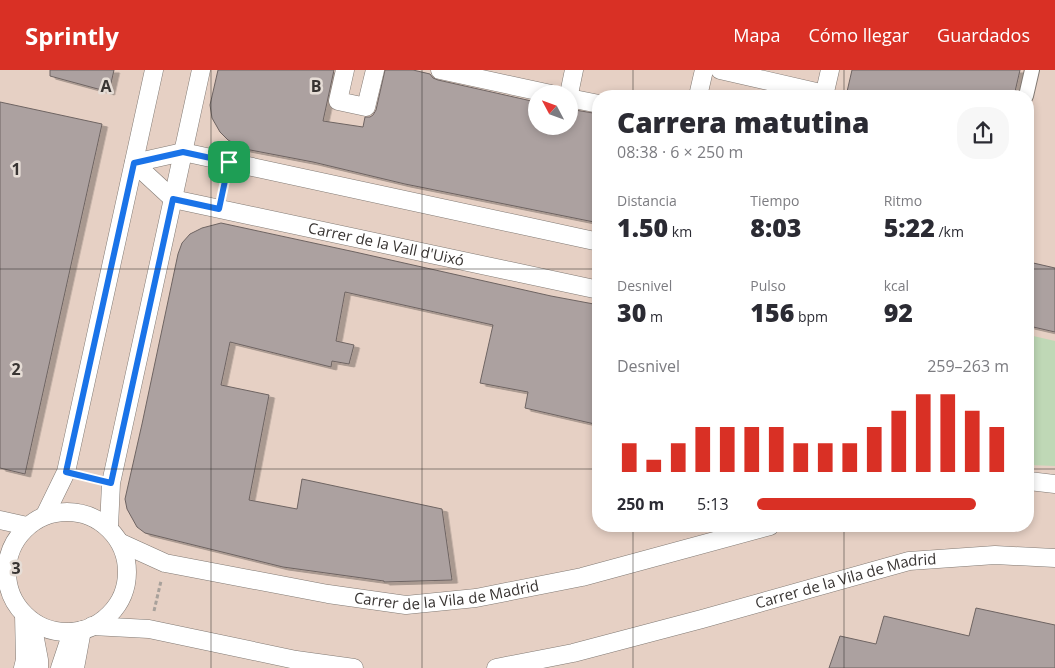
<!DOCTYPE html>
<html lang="es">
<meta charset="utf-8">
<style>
:root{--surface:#fff;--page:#f7f7f7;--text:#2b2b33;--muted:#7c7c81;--accent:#d93025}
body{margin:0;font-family:"Open Sans",sans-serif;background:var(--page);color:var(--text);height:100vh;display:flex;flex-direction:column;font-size:19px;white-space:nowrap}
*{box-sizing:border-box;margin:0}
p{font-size:16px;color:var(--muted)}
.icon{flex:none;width:28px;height:28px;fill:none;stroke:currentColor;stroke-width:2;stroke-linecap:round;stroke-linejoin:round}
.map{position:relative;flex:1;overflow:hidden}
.sheet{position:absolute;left:592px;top:20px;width:442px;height:442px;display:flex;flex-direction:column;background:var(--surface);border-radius:20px;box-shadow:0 2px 8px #0003}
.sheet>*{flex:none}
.needle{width:32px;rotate:311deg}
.fabs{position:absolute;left:528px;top:15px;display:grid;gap:10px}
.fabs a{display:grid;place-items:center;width:50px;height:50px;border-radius:50%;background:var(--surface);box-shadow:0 2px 8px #0003;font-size:25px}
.pin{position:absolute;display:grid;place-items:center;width:42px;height:42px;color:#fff;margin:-21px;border-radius:10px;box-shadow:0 2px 8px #0006}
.round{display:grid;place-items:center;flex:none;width:52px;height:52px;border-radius:20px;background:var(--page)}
.head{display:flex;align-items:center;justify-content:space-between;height:85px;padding:0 25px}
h1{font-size:28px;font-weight:800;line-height:38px}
.metrics{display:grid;grid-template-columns:repeat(3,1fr);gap:8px;height:85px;padding:5px 25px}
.metrics div{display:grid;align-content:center}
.metrics b{font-size:25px;font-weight:800}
.metrics small{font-size:14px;font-weight:400}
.metrics p{font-size:14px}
.chart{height:140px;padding:10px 25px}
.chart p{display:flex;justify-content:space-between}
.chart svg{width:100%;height:90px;margin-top:5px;stroke:var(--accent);stroke-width:6}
ul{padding:0 25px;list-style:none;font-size:16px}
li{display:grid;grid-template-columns:80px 60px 1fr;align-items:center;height:38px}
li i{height:12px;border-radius:6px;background:var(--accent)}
header{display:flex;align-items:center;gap:30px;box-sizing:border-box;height:70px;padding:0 25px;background:var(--accent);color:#fff}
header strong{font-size:24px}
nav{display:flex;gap:28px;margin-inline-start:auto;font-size:18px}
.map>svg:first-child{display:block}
.industrial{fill:#e6d0c4;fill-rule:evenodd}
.green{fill:#bfd8b6}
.building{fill:#aca1a0;stroke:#6e6462;filter:url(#shadow)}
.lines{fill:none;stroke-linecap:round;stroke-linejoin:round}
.pedestrian-casing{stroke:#817973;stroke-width:16}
.minor-casing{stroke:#817973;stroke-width:19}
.path{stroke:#a8a19b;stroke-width:3;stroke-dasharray:4 2.5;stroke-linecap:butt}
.pedestrian{stroke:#fff;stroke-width:14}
.minor{stroke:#fff;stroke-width:18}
.route-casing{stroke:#fff;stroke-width:10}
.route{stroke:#1a73e8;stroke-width:6}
.grid{fill:none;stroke:#383432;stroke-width:1;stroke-opacity:0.55}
.labels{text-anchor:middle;stroke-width:5;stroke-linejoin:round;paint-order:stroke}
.street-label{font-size:15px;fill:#383432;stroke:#e6ddd6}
.grid-label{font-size:16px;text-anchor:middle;font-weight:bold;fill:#383432;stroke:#e6ddd6;stroke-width:5;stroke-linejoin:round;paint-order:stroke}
</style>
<header>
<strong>Sprintly</strong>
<nav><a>Mapa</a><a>Cómo llegar</a><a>Guardados</a></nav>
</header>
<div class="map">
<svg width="1055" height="598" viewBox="0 0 1055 598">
<defs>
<filter id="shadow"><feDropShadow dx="5.5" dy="3" stdDeviation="0" flood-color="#0004"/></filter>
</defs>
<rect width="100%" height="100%" fill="#e6ddd6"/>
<path class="industrial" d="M0 0H1055V598H0ZM536 24H569V56H536ZM599 26H1029V456H599Z"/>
<polygon class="green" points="1029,265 1055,271 1055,396 1029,395"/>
<g class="building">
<polygon points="50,0 114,0 109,22 50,6"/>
<polygon points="218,0 334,0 323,51 363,57 365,47 370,47 373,45 376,40 385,0 413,0 430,4 433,8 438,10 536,32 536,56 569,56 569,39 599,44 599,153 405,114 313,92 245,79 228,70 220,62 212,48 210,35"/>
<polygon points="852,0 1020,0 1014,26 846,26"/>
<polygon points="0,32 102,54 25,404 0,398"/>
<polygon points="221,153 355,182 551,226 599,235 599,355 525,338 528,322 480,313 493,255 345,222 336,271 354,275 349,294 332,291 331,297 230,272 221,315 269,325 249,430 297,439 302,409 442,439 452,510 384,512 384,511 283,497 145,463 137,457 127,439 125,429 142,354 178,184 182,173 190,164 202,158"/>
<polygon points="1029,192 1055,198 1055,262 1029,256"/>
<polygon points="976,538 1055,555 1055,598 829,598 840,566 876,574 884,546 969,566"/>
</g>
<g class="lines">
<g class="pedestrian-casing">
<polyline id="pedestrian" points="1026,26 1032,0"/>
</g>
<g class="minor-casing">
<g id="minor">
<polyline points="345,0 338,31 366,37 375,0"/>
<polyline points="440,0 551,24"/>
<polyline points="720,0 825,24"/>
<polyline points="569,24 574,0"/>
<polyline points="698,26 704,0"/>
<polyline points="824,26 830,0"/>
<polyline points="569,28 599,34"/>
<polyline points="134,93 183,82 599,172"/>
<polyline points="134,93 173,129"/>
<path id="s1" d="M173 129 599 220"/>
<polyline points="1029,411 1055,414"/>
<circle cx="67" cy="502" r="60"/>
<polyline points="45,445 66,402 154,0"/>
<polyline points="0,450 27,456"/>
<polyline points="109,457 111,413 201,0"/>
<path id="s2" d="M121 473 165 493 328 524 406 535 476 528 582 507 770 456"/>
<polyline points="32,553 39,590 39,598"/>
<polyline points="92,556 149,559 296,590 354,598"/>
<polyline points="23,598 25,590 24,544"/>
<polyline points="60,598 72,562"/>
<polyline points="75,598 82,560"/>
<path id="s3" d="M496 598 573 583 702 549 909 491 995 485 1055 488"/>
</g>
</g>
<polyline class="path" points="154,541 161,511"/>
<use href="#pedestrian" class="pedestrian"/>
<use href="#minor" class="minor"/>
</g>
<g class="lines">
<g class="route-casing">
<polygon id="route" points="183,82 229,92 219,139 173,129 111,413 66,402 134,93"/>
</g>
<use href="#route" class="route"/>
</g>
<path class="grid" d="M211 0V598M422 0V598M633 0V26M844 0V26M0 199H599M1029 199H1055M0 399H599M1029 399H1055M633 456V598M844 456V598"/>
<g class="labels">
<g class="street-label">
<text dy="5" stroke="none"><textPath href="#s1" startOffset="218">Carrer de la Vall d'Uixó</textPath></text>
<text dy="5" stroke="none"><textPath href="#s3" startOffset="361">Carrer de la Vila de Madrid</textPath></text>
<text dy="5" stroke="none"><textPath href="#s2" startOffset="334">Carrer de la Vila de Madrid</textPath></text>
</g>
</g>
<g class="grid-label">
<text x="106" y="22">A</text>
<text x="316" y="22">B</text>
<text x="16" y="105">1</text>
<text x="16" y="305">2</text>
<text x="16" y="504">3</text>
</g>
</svg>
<div class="fabs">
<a><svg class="needle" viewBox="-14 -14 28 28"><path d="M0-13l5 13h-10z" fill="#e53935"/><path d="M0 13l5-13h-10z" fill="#7c7c81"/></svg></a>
</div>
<div class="pin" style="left:229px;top:92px;background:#1e9e55"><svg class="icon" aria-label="arrive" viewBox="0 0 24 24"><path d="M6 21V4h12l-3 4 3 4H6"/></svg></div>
<section class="sheet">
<div class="head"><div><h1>Carrera matutina</h1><p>08:38 · 6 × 250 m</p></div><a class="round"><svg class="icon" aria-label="share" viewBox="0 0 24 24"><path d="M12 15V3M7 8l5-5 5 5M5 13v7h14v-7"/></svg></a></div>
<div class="metrics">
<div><p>Distancia</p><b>1.50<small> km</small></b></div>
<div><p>Tiempo</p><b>8:03</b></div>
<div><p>Ritmo</p><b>5:22<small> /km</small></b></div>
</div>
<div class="metrics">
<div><p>Desnivel</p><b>30<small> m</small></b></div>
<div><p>Pulso</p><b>156<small> bpm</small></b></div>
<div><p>kcal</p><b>92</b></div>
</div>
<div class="chart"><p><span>Desnivel</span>259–263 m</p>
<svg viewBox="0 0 160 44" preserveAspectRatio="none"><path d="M5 44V30M15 44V38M25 44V30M35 44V22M45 44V22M55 44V22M65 44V22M75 44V30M85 44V30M95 44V30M105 44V22M115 44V14M125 44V6M135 44V6M145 44V14M155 44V22"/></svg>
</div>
<ul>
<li><b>250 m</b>5:13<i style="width:87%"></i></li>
</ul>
</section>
</div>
